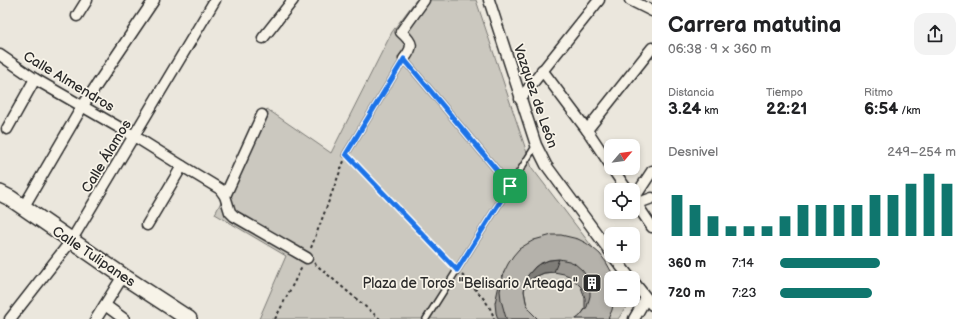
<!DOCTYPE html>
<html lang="es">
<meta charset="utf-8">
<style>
:root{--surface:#fff;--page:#f2f2f2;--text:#202124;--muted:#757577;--accent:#0f766e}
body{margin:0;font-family:"Balsamiq Sans",sans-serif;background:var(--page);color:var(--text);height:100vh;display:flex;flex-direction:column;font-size:15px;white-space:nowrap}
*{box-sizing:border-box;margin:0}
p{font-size:13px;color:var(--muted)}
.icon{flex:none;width:22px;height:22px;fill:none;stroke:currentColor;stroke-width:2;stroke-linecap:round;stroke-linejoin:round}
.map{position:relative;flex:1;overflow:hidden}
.sheet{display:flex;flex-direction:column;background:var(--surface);width:320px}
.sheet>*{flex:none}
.needle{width:26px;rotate:61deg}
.buttons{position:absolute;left:604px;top:139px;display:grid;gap:8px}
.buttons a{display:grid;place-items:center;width:36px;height:36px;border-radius:8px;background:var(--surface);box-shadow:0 2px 6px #0003;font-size:20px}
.pin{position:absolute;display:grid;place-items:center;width:34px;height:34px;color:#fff;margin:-17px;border-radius:8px;box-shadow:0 2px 6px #0006}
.round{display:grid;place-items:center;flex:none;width:42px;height:42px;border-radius:12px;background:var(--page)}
.head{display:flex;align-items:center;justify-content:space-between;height:68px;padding:0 16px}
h1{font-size:22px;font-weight:600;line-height:30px}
.figures{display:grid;grid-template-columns:repeat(3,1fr);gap:6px;height:68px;padding:4px 16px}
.figures div{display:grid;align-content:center}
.figures b{font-size:17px;font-weight:600}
.figures small{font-size:11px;font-weight:400}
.figures p{font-size:11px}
.chart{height:112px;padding:8px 16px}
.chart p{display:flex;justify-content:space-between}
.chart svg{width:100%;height:72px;margin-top:4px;stroke:var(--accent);stroke-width:6}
ul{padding:0 16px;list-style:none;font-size:13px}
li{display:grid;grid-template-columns:64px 48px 1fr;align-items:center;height:30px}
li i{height:10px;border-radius:5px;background:var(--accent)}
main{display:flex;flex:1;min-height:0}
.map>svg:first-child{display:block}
.green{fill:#cbc8bf;stroke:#7b7a75}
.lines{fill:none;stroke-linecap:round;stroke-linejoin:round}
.lane-casing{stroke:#2b2b2b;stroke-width:8}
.street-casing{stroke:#2b2b2b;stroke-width:13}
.secondary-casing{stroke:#2b2b2b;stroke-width:18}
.path{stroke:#2b2b2b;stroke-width:2;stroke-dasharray:3 3;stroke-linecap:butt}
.lane{stroke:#f7f3e8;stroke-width:5}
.street{stroke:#f7f3e8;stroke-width:10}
.secondary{stroke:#f7f3e8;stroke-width:15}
.wall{fill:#9c9993;stroke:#2b2b2b}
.shaded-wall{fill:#7f7d78;stroke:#2b2b2b}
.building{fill:#b5b2ab;stroke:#2b2b2b}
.route-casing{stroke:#fff;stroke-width:8}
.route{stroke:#1a73e8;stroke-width:5}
.labels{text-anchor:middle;stroke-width:3.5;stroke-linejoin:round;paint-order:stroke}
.street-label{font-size:14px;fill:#2b2b2b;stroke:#f7f3e8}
.poi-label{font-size:14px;fill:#2b2b2b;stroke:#f7f3e8;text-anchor:end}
</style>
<main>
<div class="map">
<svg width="652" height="319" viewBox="0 0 652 319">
<rect width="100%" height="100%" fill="#ebe7dd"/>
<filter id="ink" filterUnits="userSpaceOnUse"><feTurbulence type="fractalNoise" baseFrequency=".025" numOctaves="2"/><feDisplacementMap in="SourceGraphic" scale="8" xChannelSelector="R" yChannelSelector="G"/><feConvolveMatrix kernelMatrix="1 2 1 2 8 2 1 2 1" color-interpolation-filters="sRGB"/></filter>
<g filter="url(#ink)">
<polygon class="green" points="416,0 476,0 532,168 616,278 611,278 611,300 631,300 618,319 259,319 286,256 215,214 267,109 331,153 392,32"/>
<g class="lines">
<g class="lane-casing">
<g id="lane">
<polyline points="346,154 404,59 510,186"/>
<polyline points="426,319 536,145"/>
</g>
</g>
<g class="street-casing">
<g id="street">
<polyline points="489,0 536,145 546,165 611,253"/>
<polyline points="630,0 652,11"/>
<polyline points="77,16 87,0"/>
<polyline points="263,38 293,0"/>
<polyline points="0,55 35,79 134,136 182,166 220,189 225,196 230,212 234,216 307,258"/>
<path d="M404 59C414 46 413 43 401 32L424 0"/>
<polyline points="542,70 587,130 611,166"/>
<polyline points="520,99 599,0"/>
<polyline points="7,129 35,79"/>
<polyline points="587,130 652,48"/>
<polyline points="612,168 627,190"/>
<polyline points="225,196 262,115"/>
<polyline points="633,199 652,227"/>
<polyline points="633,200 652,171"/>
<polyline points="636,204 652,198"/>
<polyline points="23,208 82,107 154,0"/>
<polyline points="147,225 182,166"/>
<polyline points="613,256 630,278"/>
<polyline points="633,281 652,305"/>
<polyline points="105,305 124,319"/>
<polyline points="10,319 71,241 215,0"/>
<polyline points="96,319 123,276"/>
<polyline points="634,319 646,298"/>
</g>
</g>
<g class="secondary-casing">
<polyline id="secondary" points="0,193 10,198 123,276 189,319"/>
</g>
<g class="path">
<polyline points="351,159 452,265"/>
<polyline points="311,248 344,161"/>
<polyline points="314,263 380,319"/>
<path d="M462 275C473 287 491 303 494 319"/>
<polyline points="275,319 302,267"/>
</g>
<use href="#lane" class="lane"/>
<use href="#street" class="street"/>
<use href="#secondary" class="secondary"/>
</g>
<polygon class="wall" points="578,239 609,319 580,316 585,309 585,298 581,287 577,283 569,276 564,274 554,272 544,273 535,277 530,280 525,287 524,291 526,302 530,311 538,319 498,319 496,313 495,303 499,285 504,272"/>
<polygon class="shaded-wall" points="559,259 554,272 544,273 535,277 530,280 524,288 528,275 535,267 539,264 549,260"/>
<polygon class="building" points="552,235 561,235 578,239 586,243 593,248 600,254 606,262 611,271 613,278 611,278 611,300 614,300 612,310 608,319 576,319 580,316 587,307 590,296 590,285 585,274 582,270 574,263 569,261 559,259 549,260 539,264 535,267 528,275 525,285 524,291 526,302 530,311 538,319 507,319 506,318 501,300 500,291 504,272 508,264 513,256 519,249 527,244 534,240"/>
</g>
<g class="lines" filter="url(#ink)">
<g class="route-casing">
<polygon id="route" points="404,59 510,186 457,270 346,154"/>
</g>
<use href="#route" class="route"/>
</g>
<defs>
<g id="building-square" transform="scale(1)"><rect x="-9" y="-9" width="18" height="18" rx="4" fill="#2b2b2b" stroke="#f7f3e8"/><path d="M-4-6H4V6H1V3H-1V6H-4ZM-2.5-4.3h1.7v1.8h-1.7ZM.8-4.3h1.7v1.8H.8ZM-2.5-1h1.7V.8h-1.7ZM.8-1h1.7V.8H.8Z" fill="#fff"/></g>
</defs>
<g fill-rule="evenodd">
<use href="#building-square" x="592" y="283"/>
</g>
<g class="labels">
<g class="street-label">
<text transform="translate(69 81) rotate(31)" y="5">Calle Almendros</text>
<text transform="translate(536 96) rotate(71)" y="5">Vazquez de León</text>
<text transform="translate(106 156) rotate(-59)" y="5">Calle Álamos</text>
<text transform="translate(94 256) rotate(34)" y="5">Calle Tulipanes</text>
</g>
<g class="poi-label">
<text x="578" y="288">Plaza de Toros "Belisario Arteaga"</text>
</g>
</g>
</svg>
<div class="buttons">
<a><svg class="needle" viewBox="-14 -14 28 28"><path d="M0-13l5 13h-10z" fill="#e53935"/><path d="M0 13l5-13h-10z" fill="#757577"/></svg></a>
<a><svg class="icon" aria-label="locate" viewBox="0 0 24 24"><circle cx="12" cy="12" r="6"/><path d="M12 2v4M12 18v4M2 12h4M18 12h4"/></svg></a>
<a>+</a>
<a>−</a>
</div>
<div class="pin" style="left:510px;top:186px;background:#1e9e55"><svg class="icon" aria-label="arrive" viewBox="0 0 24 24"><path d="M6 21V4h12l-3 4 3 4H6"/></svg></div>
</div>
<section class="sheet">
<div class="head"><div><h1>Carrera matutina</h1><p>06:38 · 9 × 360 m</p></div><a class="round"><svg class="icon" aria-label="share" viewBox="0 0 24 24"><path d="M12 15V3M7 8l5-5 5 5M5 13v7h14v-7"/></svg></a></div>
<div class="figures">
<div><p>Distancia</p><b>3.24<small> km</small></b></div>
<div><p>Tiempo</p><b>22:21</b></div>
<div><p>Ritmo</p><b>6:54<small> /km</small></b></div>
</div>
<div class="chart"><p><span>Desnivel</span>249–254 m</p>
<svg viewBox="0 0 160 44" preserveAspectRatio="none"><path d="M5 44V19M15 44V25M25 44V32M35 44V38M45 44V38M55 44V38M65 44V32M75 44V25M85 44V25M95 44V25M105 44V25M115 44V19M125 44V19M135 44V12M145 44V6M155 44V12"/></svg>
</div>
<ul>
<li><b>360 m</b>7:14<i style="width:57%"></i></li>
<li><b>720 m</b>7:23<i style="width:52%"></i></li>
</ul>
</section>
</main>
